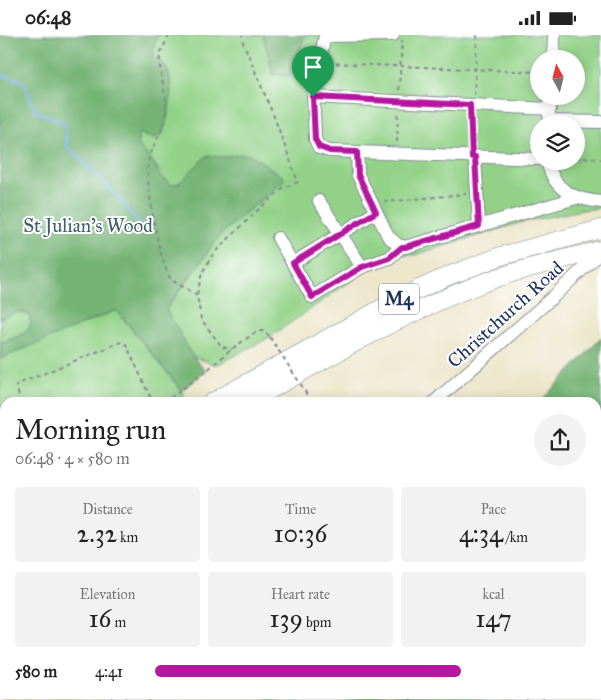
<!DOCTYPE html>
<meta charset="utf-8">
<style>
:root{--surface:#fff;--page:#f2f2f2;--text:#222;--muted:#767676;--accent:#b5179e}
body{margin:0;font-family:"IM FELL Great Primer",serif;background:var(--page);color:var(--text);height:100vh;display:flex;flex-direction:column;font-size:19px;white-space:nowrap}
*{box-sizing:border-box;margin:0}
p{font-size:16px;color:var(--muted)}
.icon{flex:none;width:28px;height:28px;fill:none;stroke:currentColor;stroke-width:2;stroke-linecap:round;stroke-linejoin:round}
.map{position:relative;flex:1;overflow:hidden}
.side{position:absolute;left:0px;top:362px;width:601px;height:302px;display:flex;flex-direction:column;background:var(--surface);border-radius:15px 15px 0 0;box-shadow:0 2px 12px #0003}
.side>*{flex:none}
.needle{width:32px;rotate:353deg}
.fabs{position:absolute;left:530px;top:15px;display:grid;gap:10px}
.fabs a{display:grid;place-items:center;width:55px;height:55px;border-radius:50%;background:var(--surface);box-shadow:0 2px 12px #0003;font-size:25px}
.pin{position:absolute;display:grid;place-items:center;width:42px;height:42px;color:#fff;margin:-51px -21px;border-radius:50% 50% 50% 0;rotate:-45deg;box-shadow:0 0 5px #0007}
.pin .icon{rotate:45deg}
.round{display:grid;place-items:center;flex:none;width:52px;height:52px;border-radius:26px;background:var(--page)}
.head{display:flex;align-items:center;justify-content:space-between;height:85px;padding:0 15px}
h1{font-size:28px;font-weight:600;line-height:38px}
.stats{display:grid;grid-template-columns:repeat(3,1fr);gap:8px;height:85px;padding:5px 15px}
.stats div{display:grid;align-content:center;border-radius:5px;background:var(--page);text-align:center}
.stats b{font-size:25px;font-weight:600}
.stats small{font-size:14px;font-weight:400}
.stats p{font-size:14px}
ul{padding:0 15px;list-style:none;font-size:16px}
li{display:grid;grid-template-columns:80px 60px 1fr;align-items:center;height:38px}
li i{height:12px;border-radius:6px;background:var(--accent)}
.status{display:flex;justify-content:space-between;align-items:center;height:35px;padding:0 25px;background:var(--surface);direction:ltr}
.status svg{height:14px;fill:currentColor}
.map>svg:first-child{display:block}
.green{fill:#92d187;stroke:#568072;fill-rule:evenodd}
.forest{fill:#75b374;stroke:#487169}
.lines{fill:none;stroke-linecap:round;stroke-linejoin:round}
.stream{stroke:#78aae4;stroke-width:2.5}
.minor-casing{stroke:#848a94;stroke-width:14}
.highway-casing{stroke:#848a94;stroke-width:19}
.path{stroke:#848a94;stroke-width:2;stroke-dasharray:4 4;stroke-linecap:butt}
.minor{stroke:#fff;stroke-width:12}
.highway{stroke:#fff;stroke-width:18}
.path-bridge{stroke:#848a94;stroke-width:2;stroke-dasharray:4 4;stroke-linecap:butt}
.route-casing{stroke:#fff;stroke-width:10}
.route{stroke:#b5179e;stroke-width:6}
.labels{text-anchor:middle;stroke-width:4;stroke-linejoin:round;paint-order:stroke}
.shield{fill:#fff;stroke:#5f6d8e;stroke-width:1}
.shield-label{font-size:18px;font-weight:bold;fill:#1b2f5e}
.park-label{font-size:19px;fill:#3f606a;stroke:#fff}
.street-label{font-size:19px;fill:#1b2f5e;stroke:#fff}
</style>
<div class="status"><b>06:48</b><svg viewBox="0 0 49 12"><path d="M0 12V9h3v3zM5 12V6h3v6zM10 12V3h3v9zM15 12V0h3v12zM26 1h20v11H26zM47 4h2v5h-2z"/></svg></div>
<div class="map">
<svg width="601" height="665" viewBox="0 0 601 665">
<rect width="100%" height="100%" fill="#fff"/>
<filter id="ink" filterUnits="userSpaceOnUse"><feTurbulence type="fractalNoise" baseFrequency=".02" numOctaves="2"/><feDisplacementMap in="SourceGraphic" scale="10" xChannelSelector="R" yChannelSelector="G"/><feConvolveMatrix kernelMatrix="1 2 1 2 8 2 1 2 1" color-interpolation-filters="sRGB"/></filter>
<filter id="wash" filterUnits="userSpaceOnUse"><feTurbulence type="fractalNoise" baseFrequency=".0096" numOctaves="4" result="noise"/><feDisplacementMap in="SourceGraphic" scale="20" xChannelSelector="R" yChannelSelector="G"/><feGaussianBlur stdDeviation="1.12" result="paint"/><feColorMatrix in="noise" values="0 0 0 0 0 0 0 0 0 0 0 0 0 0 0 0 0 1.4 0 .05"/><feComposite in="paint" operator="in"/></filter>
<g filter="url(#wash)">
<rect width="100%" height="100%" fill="#ece6ca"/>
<g class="green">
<path d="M158 0H263L273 39 299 13 305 0H601V173L582 175 523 187 415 220 390 219 270 302 217 330 193 322 166 275 221 199 283 146 277 137 262 127 241 119 225 122 206 121 179 148 171 150C160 140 161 137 153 127 147 117 135 113 138 99L140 98 146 102 168 81C169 68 173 51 168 37 162 18 145 29 158 0ZM539 24H576V61H539ZM539 89H576V126H539Z"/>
<polygon points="116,275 185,360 171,368 5,368 5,413 0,413 0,324"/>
<path d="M18 277 30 280C36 301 14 301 0 308V283Z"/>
<polygon points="271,660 512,660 517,665 266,665"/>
</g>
<g class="forest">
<path d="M0 0H158C145 29 161 18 168 37 175 53 167 83 163 99 154 105 149 103 140 98L138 99V109L142 115 153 126 160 141 171 150 179 148 206 121 225 122 241 119 251 120 284 142 283 146 221 199 166 274 193 322 206 336 182 355 116 275 0 324V308C13 302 36 301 29 280L18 277 0 283Z"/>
<polygon points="263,0 305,0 290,41 273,39"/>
<polygon points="601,303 601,428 596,424 596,368 540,367"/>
</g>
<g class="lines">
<polyline class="stream" points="0,39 24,47 35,76 65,88 67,111 102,145 141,189"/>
</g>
</g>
<g filter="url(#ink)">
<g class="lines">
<g class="minor-casing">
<g id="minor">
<polyline points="393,0 325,1 313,52 315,104 319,113 330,116 539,124"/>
<polyline points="553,24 554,0"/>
<polyline points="313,62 550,74"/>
<polyline points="549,81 550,61"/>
<polyline points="549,86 601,87"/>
<polyline points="357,117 358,140 388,201 398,210 405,212 576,163"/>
<polyline points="475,122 479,191"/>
<path d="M547 126C554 156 573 164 601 167"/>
<polyline points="319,166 362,232"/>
<polyline points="278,203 312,262 362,232 389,223 402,211"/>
<polyline points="293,228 376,177"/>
<polyline points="433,368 554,261 601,217"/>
<polyline points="0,591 5,590"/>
<polyline points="596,609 601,605"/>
<polyline points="119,660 120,665"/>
<polyline points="533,664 538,660"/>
<polyline points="132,665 146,660"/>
</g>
</g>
<g class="highway-casing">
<g id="highway">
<polyline points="211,368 404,261 448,241 501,221 601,194"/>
<path d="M246 368C326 324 405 276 491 245 527 232 564 224 601 215"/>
<polyline points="0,442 5,442"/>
<polyline points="0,461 5,460"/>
</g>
</g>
<g class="path">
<path d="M169 0C167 7 161 14 160 21 158 38 168 59 166 78 164 96 150 113 148 129 145 146 160 232 171 244 173 247 191 256 197 260L201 284 222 312 232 314"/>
<polyline points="328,28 539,37"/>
<polyline points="399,55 402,5"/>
<polyline points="474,60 477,0"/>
<polyline points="471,79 471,112"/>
<polyline points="397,107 398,77"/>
<polyline points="576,122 601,124"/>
<polyline points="384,167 466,159"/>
<polyline points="197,259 202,238 213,219 260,173 283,153 298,147 275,84 243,7 242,0"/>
<polyline points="305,356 310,368"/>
<polyline points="21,368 16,351 18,349 121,307 126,309 153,368"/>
<polyline points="164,368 206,336 232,314 257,296 264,296 270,302"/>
<polyline points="596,400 601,395"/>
<polyline points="410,665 415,660"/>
</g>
<use href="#minor" class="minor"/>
<use href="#highway" class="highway"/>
<polyline class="path-bridge" points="270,302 305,356"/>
</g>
</g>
<g class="lines" filter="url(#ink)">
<g class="route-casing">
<polygon id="route" points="313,62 470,70 472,122 475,122 479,191 405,212 402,212 389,223 362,232 312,262 293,228 376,177 358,140 357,117 330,116 319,112 315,104"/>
</g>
<use href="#route" class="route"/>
</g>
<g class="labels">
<rect class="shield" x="379" y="248.5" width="40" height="31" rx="4"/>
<g class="shield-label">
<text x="399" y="270">M4</text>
</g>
<g class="park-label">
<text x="88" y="197">St Julian's Wood</text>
</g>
<g class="street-label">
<text transform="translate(505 279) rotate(-42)" y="7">Christchurch Road</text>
</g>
</g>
</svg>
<div class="fabs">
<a><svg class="needle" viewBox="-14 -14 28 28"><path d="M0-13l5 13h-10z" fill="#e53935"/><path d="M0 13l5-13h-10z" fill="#767676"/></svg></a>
<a><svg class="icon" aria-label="layers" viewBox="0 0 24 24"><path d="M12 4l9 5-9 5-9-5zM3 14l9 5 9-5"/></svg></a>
</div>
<div class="pin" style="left:313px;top:62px;background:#1e9e55"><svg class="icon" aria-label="arrive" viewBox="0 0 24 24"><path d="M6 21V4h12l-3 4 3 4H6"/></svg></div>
<section class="side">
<div class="head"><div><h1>Morning run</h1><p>06:48 · 4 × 580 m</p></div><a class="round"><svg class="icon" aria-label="share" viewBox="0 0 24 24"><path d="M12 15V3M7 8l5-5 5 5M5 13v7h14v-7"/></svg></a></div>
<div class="stats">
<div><p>Distance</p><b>2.32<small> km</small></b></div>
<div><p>Time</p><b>10:36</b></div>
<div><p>Pace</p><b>4:34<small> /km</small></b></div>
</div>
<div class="stats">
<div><p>Elevation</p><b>16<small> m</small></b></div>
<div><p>Heart rate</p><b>139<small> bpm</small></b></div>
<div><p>kcal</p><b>147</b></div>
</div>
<ul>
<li><b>580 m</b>4:41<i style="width:71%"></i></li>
</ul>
</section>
</div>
